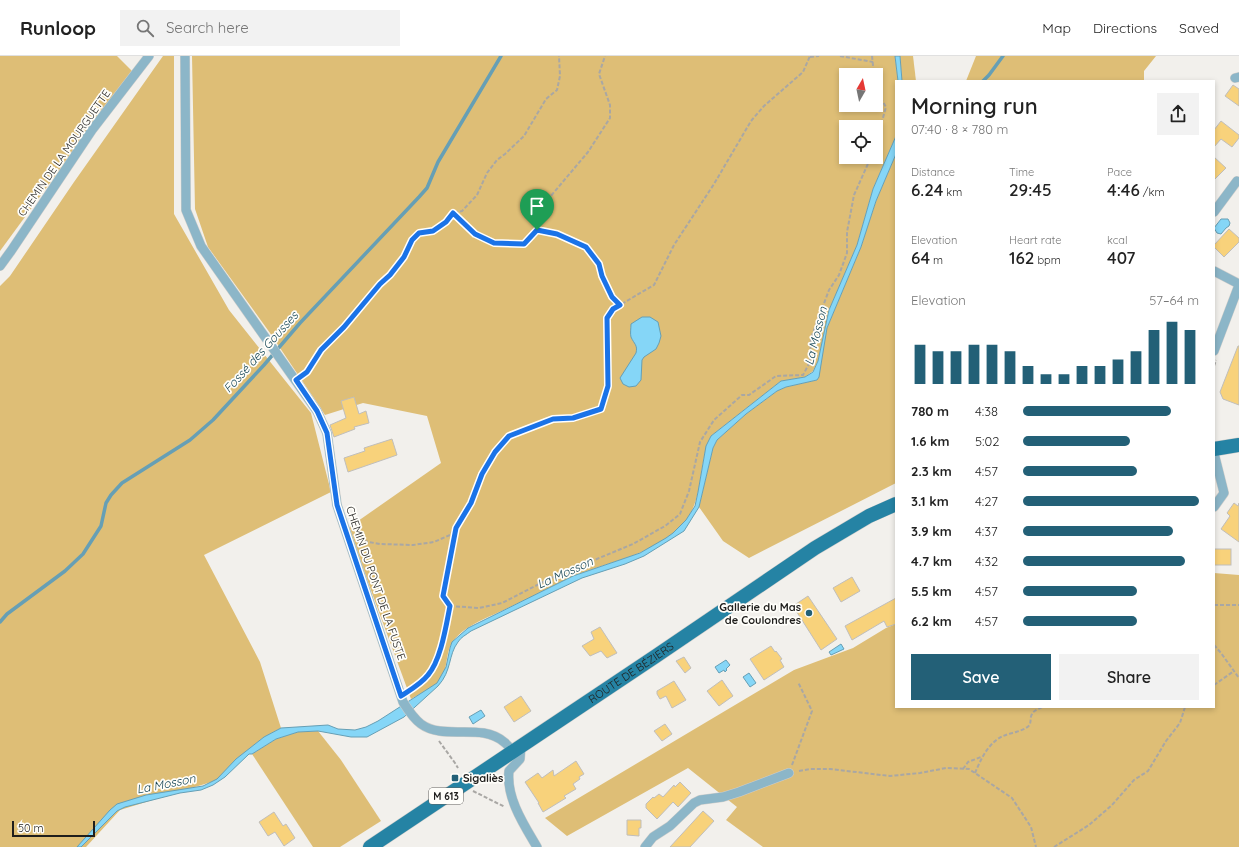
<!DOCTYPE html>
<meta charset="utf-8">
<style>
:root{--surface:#fff;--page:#f2f2f2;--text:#222;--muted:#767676;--line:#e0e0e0;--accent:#236077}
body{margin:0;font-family:Quicksand,sans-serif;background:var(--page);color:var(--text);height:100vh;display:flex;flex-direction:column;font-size:15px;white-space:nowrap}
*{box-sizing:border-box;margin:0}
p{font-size:13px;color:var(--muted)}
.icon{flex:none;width:22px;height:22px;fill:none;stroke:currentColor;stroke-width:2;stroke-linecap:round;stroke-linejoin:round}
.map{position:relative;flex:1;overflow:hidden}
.sheet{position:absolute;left:895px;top:24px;width:320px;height:628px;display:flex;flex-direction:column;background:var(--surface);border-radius:0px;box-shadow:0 2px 6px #0003}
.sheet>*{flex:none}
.needle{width:26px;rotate:9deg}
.tools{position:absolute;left:839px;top:12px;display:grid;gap:8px}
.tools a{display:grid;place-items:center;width:44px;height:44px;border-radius:0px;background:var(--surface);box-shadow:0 2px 6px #0003;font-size:20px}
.scale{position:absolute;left:12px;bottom:10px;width:83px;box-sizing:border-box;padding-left:4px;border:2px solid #1f1e1c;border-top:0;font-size:11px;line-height:14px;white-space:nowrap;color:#1f1e1c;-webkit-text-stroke:3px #fffefa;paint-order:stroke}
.pin{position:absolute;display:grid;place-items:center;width:34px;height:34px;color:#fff;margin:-41px -17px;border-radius:50% 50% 50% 0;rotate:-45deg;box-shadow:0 0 4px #0007}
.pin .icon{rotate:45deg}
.round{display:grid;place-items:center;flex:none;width:42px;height:42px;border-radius:0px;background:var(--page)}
.headline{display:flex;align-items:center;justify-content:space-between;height:68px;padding:0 16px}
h1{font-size:22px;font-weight:600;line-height:30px}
.figures{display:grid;grid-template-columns:repeat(3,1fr);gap:6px;height:68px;padding:4px 16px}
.figures div{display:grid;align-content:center}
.figures b{font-size:17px;font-weight:600}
.figures small{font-size:11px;font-weight:400}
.figures p{font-size:11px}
.chart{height:112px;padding:8px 16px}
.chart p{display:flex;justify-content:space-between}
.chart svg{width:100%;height:72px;margin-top:4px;stroke:var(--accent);stroke-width:6}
.action{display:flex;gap:8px;margin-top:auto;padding:8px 16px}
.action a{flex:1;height:46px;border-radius:0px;background:var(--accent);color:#fff;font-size:16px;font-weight:600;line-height:46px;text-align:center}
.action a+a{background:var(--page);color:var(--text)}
ul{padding:0 16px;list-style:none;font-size:13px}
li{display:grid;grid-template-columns:64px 48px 1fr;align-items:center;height:30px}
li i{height:10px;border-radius:5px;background:var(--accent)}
header{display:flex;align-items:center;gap:24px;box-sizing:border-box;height:56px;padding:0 20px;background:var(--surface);border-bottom:1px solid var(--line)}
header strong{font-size:19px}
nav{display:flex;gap:22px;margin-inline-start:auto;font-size:14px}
.search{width:280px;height:36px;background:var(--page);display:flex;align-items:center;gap:10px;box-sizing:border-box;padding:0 14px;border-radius:0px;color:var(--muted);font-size:15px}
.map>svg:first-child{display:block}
.green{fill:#debe76;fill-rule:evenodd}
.water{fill:#85d6f7;stroke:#669fb5}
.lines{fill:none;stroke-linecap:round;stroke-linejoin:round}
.stream{stroke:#669fb5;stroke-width:3.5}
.building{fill:#f8d27b;stroke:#c0bebb}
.minor-casing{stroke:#d0cecb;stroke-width:10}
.primary-casing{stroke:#d0cecb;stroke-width:15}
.path{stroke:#a9a7a4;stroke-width:2;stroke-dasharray:4 2;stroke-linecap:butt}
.minor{stroke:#8cb6c8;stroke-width:9}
.primary{stroke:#2583a4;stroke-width:14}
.route-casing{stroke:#fff;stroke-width:8}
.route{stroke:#1a73e8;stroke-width:5}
.poi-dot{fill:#236077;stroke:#fffefa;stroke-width:1.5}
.labels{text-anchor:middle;stroke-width:3.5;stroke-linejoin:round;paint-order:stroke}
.shield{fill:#fffefa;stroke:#62615f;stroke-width:1}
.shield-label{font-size:10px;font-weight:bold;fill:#1f1e1c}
.street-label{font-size:11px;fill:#1f1e1c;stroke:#fffefa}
.poi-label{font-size:11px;font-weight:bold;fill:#1f1e1c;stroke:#fffefa;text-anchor:end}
.water-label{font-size:12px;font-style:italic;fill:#0e3f50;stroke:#fffefa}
</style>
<header>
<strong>Runloop</strong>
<div class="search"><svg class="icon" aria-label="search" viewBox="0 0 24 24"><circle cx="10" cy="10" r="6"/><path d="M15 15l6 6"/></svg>Search here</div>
<nav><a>Map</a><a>Directions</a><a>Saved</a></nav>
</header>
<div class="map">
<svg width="1239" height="791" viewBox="0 0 1239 791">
<rect width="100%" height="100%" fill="#f2f0ec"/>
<g class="green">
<polygon points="0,0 117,0 132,15 0,195"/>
<polygon points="163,0 174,0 174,158 229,254 311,357 331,436 204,499 260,606 281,672 264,681 249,693 250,697 221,723 120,754 86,791 0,791 0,230 10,220 74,126"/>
<path d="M192 0H895L898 25H896V80L873 133 857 189 829 254 818 305 813 315 805 321 781 325 711 380C698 406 704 439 687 463 662 498 608 505 572 521 552 530 532 541 512 550 498 557 482 563 469 571 461 576 453 583 450 591 445 603 448 617 437 627 430 634 419 638 411 643L348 472 441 407 427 360 363 347 325 359 270 277 208 191 195 153ZM846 19H876V49H846ZM846 71H876V101H846Z"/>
<polygon points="900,0 913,0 916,25 902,25"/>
<polygon points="976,0 1156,0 1144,15 1144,25 966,25"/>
<polygon points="896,98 896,427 749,502 723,485 699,451 713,392 717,384 746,358 777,335 786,331 817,324 827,272 861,191 876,145"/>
<polygon points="1214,517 1239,519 1239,791 763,791 726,764 737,751 688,712 567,780 545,762 794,614 853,592 886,572 896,568 896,651 1214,651"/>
<polygon points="318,675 341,704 381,765 340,791 313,791 252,698 276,683 298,676"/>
</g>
<g class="water">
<polygon points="895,0 900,0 902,25 898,25"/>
<path d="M896 80V98L876 145 861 191 827 272 819 321 817 324 786 331 777 335 746 358 717 384 713 392 699 451 684 475 644 500 625 508 582 522 471 575C466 579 461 581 458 586 448 599 452 615 438 630L404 661 367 681H351L318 675 298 676 276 683 252 698H249L225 721 213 729 201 734 180 737 125 751 117 755 81 791H77L110 754 117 748 146 739 203 730 217 723 236 703 264 681 281 672 328 669 338 673 355 674 366 671 378 665 437 627 446 611 450 592 452 586 468 572 573 520 640 497 666 482 673 477 686 464 695 450 698 436 706 390 711 380 781 325 805 321 813 316 818 305 829 254 857 189 873 133Z"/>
<polygon points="1221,163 1228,163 1230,167 1229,170 1226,172 1221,178 1217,177 1214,172"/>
<path d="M642 261H650L658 266 661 280 659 287 656 293 644 301 642 304 641 324 636 330 629 331 623 328 620 322 636 297C638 289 634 288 631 281 630 278 631 272 631 268Z"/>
<polygon points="841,588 844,593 831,599 829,596"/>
<polygon points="726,604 730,609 726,613 727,614 725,616 724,614 719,617 715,611"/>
<polygon points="749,617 756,627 750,631 743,621"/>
<polygon points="481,654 485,660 473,668 469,661"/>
</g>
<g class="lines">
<g class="stream">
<polyline points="983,25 989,19 1003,0"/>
<polyline points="0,566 7,558 65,515 83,498 101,470 106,447 111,439 122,427 190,384 213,364 264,309 300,267 419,141 427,132 438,106 501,0"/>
</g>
</g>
<g class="building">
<polygon points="1233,29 1239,33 1239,50 1225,40"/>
<polygon points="1221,65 1239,79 1239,82 1232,91 1221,83 1214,91 1214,74"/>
<polygon points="1214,101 1226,112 1214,124"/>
<polygon points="1229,173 1239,182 1239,186 1224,201 1214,191 1214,189"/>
<polygon points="1238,290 1239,290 1239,349 1223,343 1220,336"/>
<polygon points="354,341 359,358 366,355 369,367 354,371 355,373 334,381 330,369 346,362 341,345"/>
<polygon points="392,383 397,399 348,416 344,402 365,395 364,392"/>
<polygon points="1234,447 1238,450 1239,447 1239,486 1221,473 1230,460 1227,457"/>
<rect x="1214" y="493" width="17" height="16"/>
<polygon points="852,521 860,535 841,546 833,532"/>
<polygon points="808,540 837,583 821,594 793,550"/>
<polygon points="896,542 896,568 887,571 884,565 852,584 845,570"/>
<polygon points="600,571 617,597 607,602 601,595 590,600 582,590 594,583 591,576"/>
<polygon points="771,590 775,596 776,595 782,603 780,604 784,611 764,624 750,603"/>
<polygon points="684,601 691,612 685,617 676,605"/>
<polygon points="722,624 733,640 719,650 707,635"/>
<polygon points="674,625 686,644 672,652 666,640 660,643 657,638 657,635"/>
<polygon points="521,640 531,655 514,666 504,651"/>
<polygon points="665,668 672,678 662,685 654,675"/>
<polygon points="576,705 584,718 579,721 580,723 573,728 576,733 564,740 566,742 543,756 538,747 539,747 525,726 538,717 542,722 553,714 554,720"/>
<polygon points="680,726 691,737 678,751 673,746 657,763 646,752 646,748 653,741 654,742 659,738 663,741 674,729 675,731"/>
<polygon points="703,755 714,765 690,791 670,791"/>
<polygon points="274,756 283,770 286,768 295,782 284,790 275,776 268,780 259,766"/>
<polygon points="627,764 641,764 641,772 639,772 639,780 627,779"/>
</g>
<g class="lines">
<g class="minor-casing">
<g id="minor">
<path d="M185 0 186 154 201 190 317 355 327 377 337 449 403 646C408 654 413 662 421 668 444 685 481 666 504 686 507 688 510 692 512 695"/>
<polyline points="1235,22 1239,21"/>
<polyline points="1214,156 1237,125"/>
<polyline points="0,210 11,195 92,74 149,0"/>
<polyline points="1214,215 1239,228"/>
<polyline points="1214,295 1239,229"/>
<polyline points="1214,397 1224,437 1214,451"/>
<path d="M521 690 520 703 509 715C506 742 524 769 537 791"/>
<polyline points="645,791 653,781 670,770 694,747 700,744 723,741 739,736 789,717"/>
</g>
</g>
<g class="primary-casing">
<g id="primary">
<polyline points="1214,393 1239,389"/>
<path id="s1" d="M370 791 656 600 815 492 869 460 896 448"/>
</g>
</g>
<g class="path">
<polyline points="840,0 873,6"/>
<polyline points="872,0 874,19"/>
<polyline points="810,1 819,0"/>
<polyline points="876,31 876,34 886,51 876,87"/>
<polyline points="453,157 475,178 494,187 524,188 537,174 550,141 588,96 610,62 610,49 599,18 605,0"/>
<polyline points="537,174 557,178 586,191 599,208 602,220 612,241 620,249"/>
<polyline points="1214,310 1216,304"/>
<polyline points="302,319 307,316 321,294 344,271 380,228 390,219 400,207 404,201 412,184 419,177 433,175 446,166 453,157 462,155 477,139 487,117 497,104 505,98 524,80 546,43 557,34 560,20 559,0"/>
<polyline points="358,484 380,488 413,489 434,486 450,479 458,469 471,447 482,418 495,396 509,380 553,363 573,362 601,353 608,330 608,284 607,262 613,253 654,229 674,189 714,128 751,65 764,50 803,16 810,0"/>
<polyline points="1214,549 1239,549"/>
<polyline points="450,550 479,552 502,547 551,522 633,488 665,470 680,458 689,435 700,386 714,364 742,339 749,339 776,320 803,319 810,306 811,282 829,234 839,219 847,197 847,176 854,139 871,101"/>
<polyline points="1214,589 1221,597 1239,622"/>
<polyline points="1214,629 1234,615"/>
<path d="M409 635C415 630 422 625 428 619 441 604 446 570 450 550L443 540 456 472"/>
<polyline points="439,685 455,707 458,712"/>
<polyline points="792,709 812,655 798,626"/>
<polyline points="963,713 968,706 981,701"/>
<polyline points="799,715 810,713 830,713 890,720 920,717 946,712 969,713 1012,742 1031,771 1036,791"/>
<path d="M975 717C981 703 988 687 1003 680 1010 677 1019 676 1026 672 1033 668 1029 663 1032 658 1034 654 1039 653 1042 651"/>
<polyline points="473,735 505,751"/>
<polyline points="1054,791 1089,769 1112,749 1134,724 1148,715 1166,685 1180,667 1185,651"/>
</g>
<use href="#minor" class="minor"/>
<use href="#primary" class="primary"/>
</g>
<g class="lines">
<g class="route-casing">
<path id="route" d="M453 157 475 178 494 187 524 188 537 174 557 178 586 191 599 208 602 220 612 241 620 249 613 253 607 262 608 330 601 353 573 362 553 363 509 380 495 396 482 418 471 447 456 472 443 540 450 550C446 570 441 604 428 619 421 628 410 634 401 640L337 449 327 377 317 355 296 324 307 316 321 294 344 271 380 228 390 219 404 201 412 184 419 177 433 175 446 166Z"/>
</g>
<use href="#route" class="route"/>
</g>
<g class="poi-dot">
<circle cx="809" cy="557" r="4"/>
<rect x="451" y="718" width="8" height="8" rx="2"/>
</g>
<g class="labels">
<rect class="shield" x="429" y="732" width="34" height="16" rx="3"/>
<g class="shield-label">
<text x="446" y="744">M 613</text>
</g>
<g class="street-label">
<text transform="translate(64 97) rotate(-55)" y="4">CHEMIN DE LA MOURGUETTE</text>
<text transform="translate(376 527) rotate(71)" y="4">CHEMIN DU PONT DE LA FUSTE</text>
<text dy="4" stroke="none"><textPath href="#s1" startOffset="314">ROUTE DE BÉZIERS</textPath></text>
</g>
<g class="poi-label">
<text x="801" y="555">Gallerie du Mas<tspan x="801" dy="13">de Coulondres</tspan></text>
<text x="463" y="726" text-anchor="start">Sigaliès</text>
</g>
<g class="water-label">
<text transform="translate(816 280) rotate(-76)" y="4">La Mosson</text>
<text transform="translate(261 296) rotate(-48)" y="4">Fossé des Gousses</text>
<text transform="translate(565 517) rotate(-24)" y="4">La Mosson</text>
<text transform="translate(166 728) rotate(-11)" y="4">La Mosson</text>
</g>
</g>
</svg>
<div class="tools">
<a><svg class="needle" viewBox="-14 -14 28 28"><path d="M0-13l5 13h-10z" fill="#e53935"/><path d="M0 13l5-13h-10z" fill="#767676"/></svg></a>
<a><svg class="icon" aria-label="locate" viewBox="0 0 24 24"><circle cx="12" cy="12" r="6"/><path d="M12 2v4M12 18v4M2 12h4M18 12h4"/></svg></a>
</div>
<div class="scale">50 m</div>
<div class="pin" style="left:537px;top:174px;background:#1e9e55"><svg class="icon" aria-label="arrive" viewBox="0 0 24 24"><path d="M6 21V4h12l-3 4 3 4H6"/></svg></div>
<section class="sheet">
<div class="headline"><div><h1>Morning run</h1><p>07:40 · 8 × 780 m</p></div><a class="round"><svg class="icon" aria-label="share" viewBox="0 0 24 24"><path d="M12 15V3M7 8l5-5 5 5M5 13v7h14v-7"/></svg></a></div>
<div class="figures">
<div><p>Distance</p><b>6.24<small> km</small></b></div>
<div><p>Time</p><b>29:45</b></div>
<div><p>Pace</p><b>4:46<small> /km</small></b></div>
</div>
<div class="figures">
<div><p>Elevation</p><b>64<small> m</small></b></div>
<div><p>Heart rate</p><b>162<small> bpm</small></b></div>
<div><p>kcal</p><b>407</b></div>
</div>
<div class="chart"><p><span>Elevation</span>57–64 m</p>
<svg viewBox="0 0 160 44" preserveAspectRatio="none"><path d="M5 44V20M15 44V24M25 44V24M35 44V20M45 44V20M55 44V24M65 44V33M75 44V38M85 44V38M95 44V33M105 44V33M115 44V29M125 44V24M135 44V11M145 44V6M155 44V11"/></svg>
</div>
<ul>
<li><b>780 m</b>4:38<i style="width:84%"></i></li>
<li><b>1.6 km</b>5:02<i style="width:61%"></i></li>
<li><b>2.3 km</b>4:57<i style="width:65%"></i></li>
<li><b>3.1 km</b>4:27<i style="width:100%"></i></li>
<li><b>3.9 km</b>4:37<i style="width:85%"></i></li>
<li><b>4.7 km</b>4:32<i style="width:92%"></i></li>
<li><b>5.5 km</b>4:57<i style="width:65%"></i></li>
<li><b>6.2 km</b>4:57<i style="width:65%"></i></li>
</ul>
<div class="action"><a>Save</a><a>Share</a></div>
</section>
</div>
